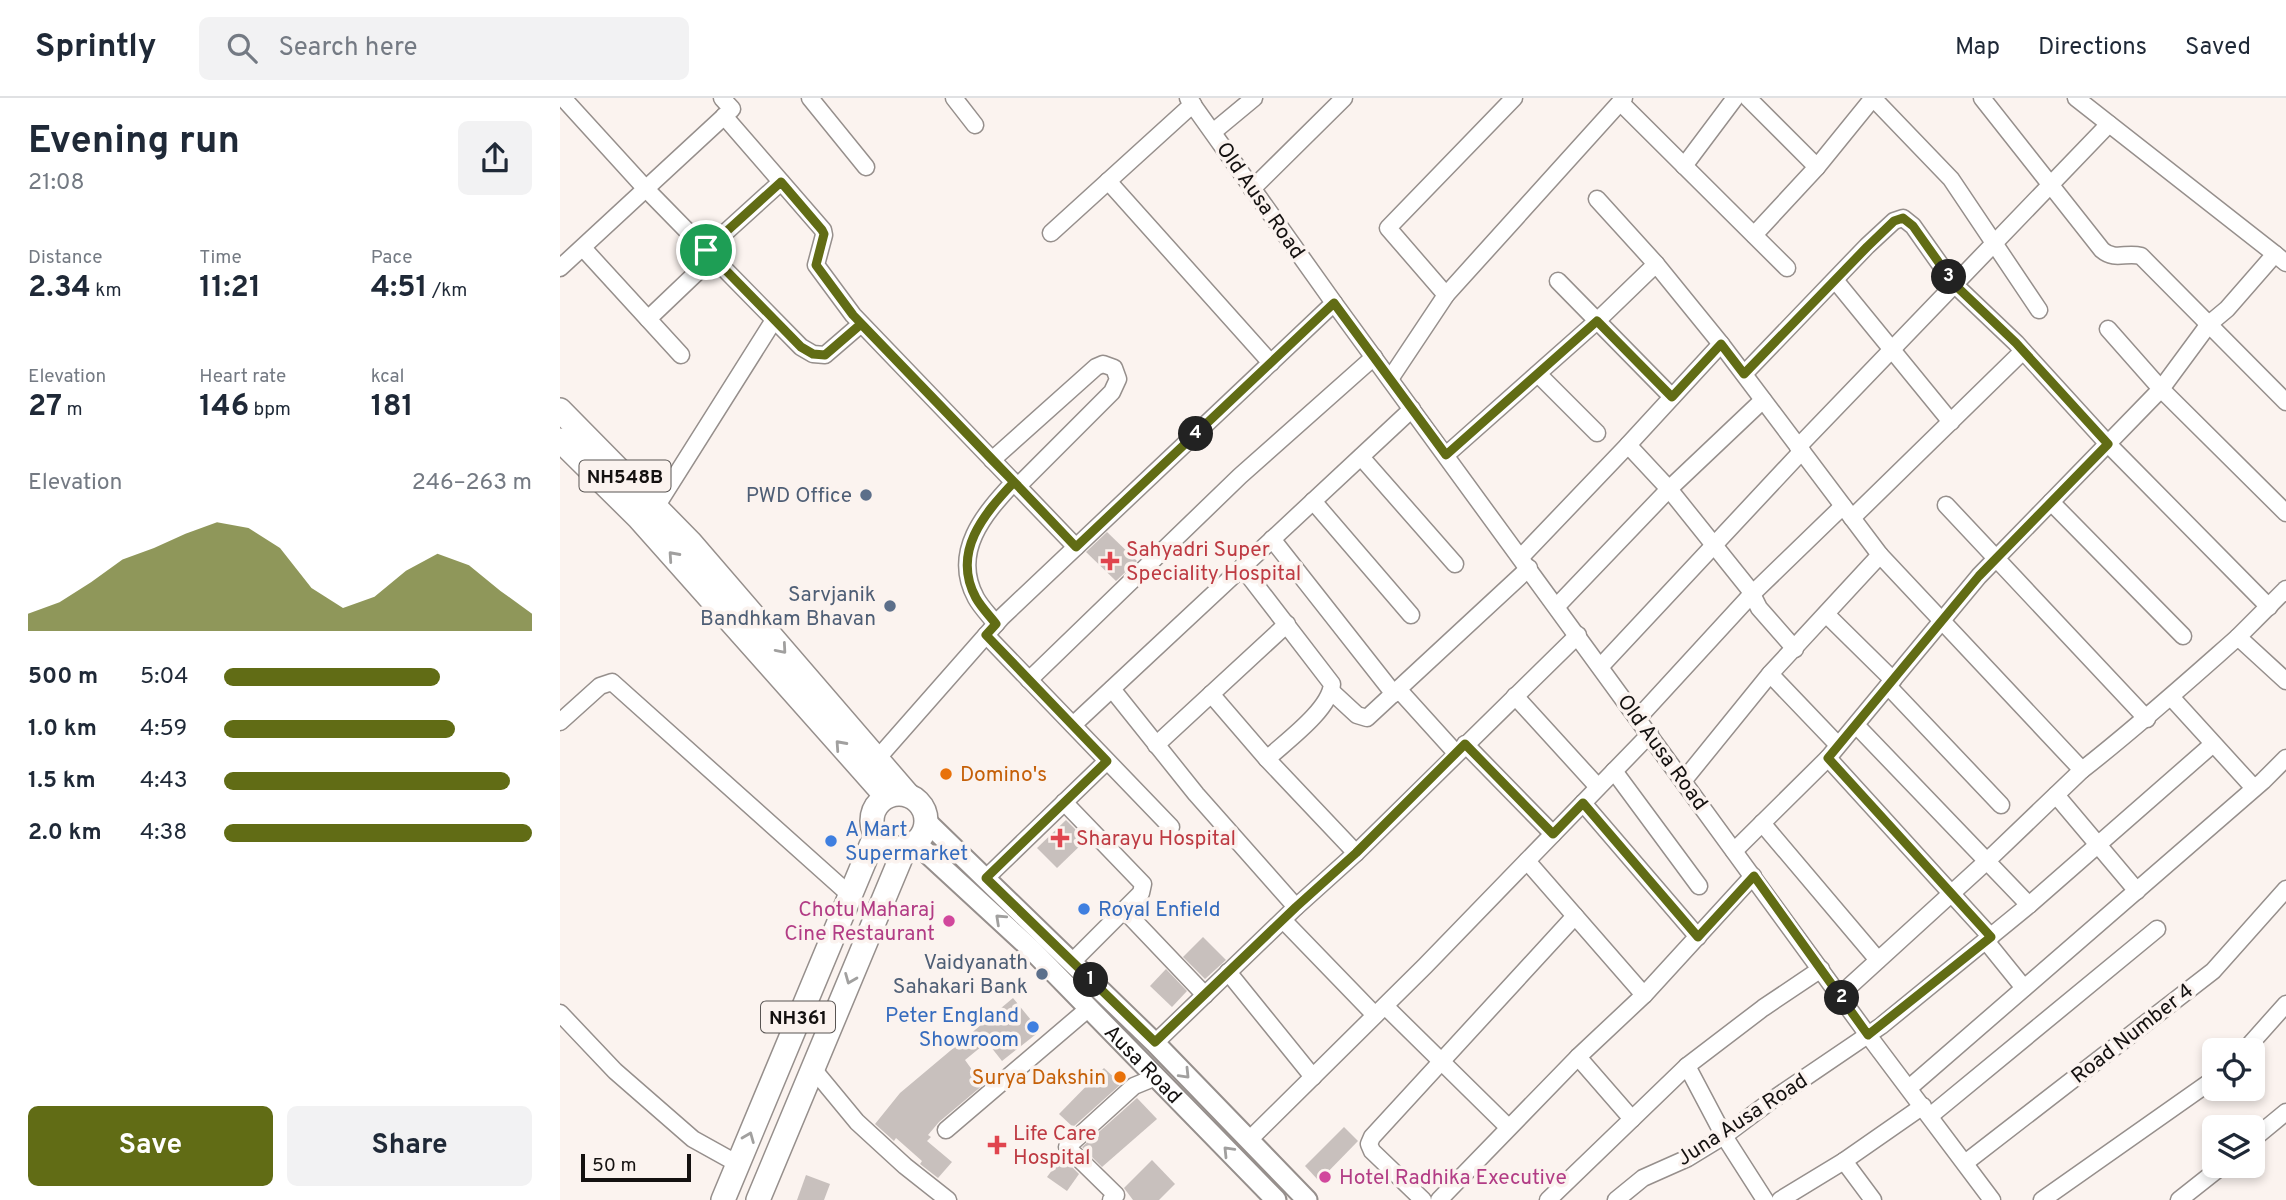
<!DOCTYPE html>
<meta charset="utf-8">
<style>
:root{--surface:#fff;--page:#f2f2f3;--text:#1f2937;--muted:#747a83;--line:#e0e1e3;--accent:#616c15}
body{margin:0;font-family:Overpass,sans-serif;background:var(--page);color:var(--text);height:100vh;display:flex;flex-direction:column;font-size:26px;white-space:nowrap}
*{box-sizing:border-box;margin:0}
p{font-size:23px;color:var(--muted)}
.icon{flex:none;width:38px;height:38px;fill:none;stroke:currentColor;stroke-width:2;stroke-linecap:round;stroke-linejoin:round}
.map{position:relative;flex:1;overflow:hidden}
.side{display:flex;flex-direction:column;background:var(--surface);width:560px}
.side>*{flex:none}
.fabs{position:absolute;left:1642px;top:940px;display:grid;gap:14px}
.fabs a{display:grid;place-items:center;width:63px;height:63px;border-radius:10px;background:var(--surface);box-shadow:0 4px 10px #0003;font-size:35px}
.scale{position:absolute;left:21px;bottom:18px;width:110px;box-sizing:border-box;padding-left:7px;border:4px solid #141110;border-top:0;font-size:19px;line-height:24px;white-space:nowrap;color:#141110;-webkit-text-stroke:5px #fbf3ef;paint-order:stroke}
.pin{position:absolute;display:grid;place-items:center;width:60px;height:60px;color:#fff;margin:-30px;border:4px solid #fff;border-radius:50%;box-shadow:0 2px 7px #0007}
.km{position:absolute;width:35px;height:35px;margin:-18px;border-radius:50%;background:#222;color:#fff;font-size:19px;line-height:35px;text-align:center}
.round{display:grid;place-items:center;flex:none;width:74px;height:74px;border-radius:10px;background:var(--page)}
.overview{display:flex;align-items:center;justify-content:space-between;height:119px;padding:0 28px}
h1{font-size:38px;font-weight:700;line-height:52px}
.figures{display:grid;grid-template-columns:repeat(3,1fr);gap:10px;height:119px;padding:7px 28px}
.figures div{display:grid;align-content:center}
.figures b{font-size:30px;font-weight:700}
.figures small{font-size:19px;font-weight:400}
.figures p{font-size:19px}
.chart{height:196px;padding:14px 28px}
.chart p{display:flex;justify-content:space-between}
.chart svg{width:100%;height:126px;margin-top:7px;fill:var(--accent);opacity:.7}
.primary-button{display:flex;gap:14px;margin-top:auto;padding:14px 28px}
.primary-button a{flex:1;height:80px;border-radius:10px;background:var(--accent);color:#fff;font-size:28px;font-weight:700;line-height:80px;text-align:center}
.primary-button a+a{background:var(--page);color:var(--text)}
ul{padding:0 28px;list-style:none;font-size:23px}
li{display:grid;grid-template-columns:112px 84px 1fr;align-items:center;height:52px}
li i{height:18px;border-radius:9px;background:var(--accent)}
header{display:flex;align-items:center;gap:42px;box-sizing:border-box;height:98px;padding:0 35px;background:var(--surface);border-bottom:2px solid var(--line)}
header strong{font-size:33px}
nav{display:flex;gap:38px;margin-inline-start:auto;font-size:24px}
.search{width:490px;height:63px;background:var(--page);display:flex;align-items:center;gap:18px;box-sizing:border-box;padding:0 24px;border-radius:10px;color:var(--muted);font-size:26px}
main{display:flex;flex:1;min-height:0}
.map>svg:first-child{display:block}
.building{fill:#c8c0bd}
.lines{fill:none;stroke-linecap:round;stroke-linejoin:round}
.minor-casing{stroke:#968f8c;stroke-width:19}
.major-casing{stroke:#968f8c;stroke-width:23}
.highway-casing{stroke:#968f8c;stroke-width:26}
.minor{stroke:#fff;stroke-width:16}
.major{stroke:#fff;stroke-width:19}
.highway{stroke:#fff;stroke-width:23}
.oneway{stroke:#a1a09f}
.route-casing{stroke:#fff;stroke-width:14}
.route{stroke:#616c15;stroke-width:9}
.service-dot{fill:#5c6f8a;stroke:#fbf3ef;stroke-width:2.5}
.health-dot{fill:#e0444e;stroke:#fbf3ef;stroke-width:2.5}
.food-dot{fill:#e8710a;stroke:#fbf3ef;stroke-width:2.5}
.shop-dot{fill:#3f7fe0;stroke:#fbf3ef;stroke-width:2.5}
.hotel-dot{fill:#d1479c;stroke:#fbf3ef;stroke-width:2.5}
.labels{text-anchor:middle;stroke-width:7;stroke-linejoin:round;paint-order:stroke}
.shield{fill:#fbf3ef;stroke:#595553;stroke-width:2}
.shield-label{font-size:19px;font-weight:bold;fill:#141110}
.street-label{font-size:21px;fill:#141110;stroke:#fbf3ef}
.service-label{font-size:21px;fill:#4e5e75;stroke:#fbf3ef;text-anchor:end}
.health-label{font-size:21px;fill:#be3a42;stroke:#fbf3ef;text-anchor:start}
.food-label{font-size:21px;fill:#c56008;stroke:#fbf3ef;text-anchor:start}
.shop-label{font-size:21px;fill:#366cbe;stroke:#fbf3ef;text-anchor:start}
.hotel-label{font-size:21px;fill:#b23c85;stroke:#fbf3ef;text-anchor:end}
</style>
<header>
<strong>Sprintly</strong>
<div class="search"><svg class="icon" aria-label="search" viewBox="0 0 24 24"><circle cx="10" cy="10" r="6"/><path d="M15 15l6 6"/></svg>Search here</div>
<nav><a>Map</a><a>Directions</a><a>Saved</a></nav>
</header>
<main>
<section class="side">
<div class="overview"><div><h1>Evening run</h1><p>21:08</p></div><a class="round"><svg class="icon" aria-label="share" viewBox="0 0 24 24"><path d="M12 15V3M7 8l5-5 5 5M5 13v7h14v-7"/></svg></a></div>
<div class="figures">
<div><p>Distance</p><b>2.34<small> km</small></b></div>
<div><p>Time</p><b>11:21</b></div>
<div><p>Pace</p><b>4:51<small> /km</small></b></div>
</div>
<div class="figures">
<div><p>Elevation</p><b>27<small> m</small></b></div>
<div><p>Heart rate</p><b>146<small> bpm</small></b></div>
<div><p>kcal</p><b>181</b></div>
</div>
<div class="chart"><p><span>Elevation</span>246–263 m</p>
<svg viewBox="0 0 160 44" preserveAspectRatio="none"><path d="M0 44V38L10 34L20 27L30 19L40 15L50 10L60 6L70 8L80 15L90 29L100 36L110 32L120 23L130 17L140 21L150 30L160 38V44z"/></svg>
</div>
<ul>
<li><b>500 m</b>5:04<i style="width:70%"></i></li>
<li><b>1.0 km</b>4:59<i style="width:75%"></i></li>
<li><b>1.5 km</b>4:43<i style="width:93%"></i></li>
<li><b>2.0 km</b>4:38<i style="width:100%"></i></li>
</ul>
<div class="primary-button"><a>Save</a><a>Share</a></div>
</section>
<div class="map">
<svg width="1726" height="1102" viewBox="0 0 1726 1102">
<rect width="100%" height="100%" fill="#fbf3ef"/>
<g class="building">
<polygon points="547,434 577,463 556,483 526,454"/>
<polygon points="506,722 526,742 497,770 477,750"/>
<polygon points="643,839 666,862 645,881 623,859"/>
<polygon points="606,871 627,893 612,909 590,888"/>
<polygon points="453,900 480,933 442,963 427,944 405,962 423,987 379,1024 368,1037 371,1039 367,1043 392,1064 378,1080 360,1066 362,1063 336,1040 334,1043 315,1026 340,995"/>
<polygon points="544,970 561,986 513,1029 499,1016"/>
<polygon points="577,1000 597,1021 542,1069 522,1049"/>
<polygon points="784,1029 798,1043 759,1083 745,1068"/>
<polygon points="502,1059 519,1076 507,1093 487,1079"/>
<polygon points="592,1062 615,1086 599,1102 573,1102 564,1090"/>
<polygon points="246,1077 270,1086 264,1102 237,1102"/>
</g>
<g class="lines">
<g class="minor-casing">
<g id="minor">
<polyline points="3,0 86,91 241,249 253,256 265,257 301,226"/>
<polyline points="250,0 306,69"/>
<polyline points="394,0 415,27"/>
<polyline points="1188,0 1257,69 1313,0"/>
<polyline points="1313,0 1391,81 1479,212"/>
<path d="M1422 0 1542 152C1555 163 1566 154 1581 158L1726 304"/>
<polyline points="1516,0 1715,156"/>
<polyline points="1061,5 1227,170"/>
<polyline points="164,18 263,132 264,137 256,167 293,217 516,449"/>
<polyline points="653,34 694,0"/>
<polyline points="1124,68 1175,0"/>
<polyline points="548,83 711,265"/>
<polyline points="692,91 784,0"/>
<polyline points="1037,101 1096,166"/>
<polyline points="491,135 633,6"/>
<polyline points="1194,137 1257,69"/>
<polyline points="23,150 121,257"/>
<polyline points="146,152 221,84"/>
<polyline points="0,170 172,11 162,0"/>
<polyline points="1275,182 1391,324"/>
<polyline points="998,183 1112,299"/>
<polyline points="886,197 828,130 954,0"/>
<polyline points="774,205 1308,937 1432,1102"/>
<polyline points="88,221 152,160"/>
<polyline points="1548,231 1601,291 1726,415"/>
<polyline points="1161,246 1068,347 1109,391 1190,492 1199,510 1235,551"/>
<polyline points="978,276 1037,335"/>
<polyline points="1184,276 1307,148 1334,123 1343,120 1353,128 1394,186 1456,245 1548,346 1709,509"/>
<polyline points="830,281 886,197 1064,0"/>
<polyline points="1238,349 1549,26"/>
<polyline points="886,357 1037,223 1096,166 1161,246 1320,457 1210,576 1124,682"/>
<polyline points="801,359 895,466"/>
<polyline points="432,362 536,269 543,266 554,270 558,281 552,294 458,388"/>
<polyline points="753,403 851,517"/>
<polyline points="1491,404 1623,538"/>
<polyline points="1386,407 1587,621"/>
<polyline points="96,409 214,222"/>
<polyline points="1292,420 1463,253"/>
<polyline points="712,441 834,596"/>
<path d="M1320 457 1522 672C1576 630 1627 584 1678 539L1726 583"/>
<polyline points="961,459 1068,347"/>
<path d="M682 469 772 586C770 612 725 644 707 661"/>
<polyline points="997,508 1109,391 1203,302"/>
<polyline points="1266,516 1333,582"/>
<path d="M436 526C429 517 421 509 416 500 391 454 424 416 454 384"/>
<polyline points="426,537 611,729"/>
<polyline points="1678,539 1726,491"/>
<polyline points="1041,568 1242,353"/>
<polyline points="1210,576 1278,647"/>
<polyline points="469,582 680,378 814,259"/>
<polyline points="1328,588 1441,707"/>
<polyline points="552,591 636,696 736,809"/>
<polyline points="839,592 896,655"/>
<polyline points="771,593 797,617 807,620 969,470"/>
<polyline points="651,596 707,661 796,755"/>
<polyline points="955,598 1038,689"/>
<polyline points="1611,599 1694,690"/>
<polyline points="1078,620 1191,497 1283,408"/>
<polyline points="0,624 40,588 52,584 290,797"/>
<polyline points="513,627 852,311"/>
<polyline points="1296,627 1469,807"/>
<polyline points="905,646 993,736"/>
<polyline points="596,647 727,526"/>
<polyline points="1268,660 1431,839"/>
<polyline points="317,661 442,519 774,205 628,0"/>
<polyline points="1054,673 1139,788"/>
<polyline points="1496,697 1577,793"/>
<polyline points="504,704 583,786 581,795 512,864"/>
<polyline points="1023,705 1138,839"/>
<polyline points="1202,725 1318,862"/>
<polyline points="1174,753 1268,660 1419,478 1601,291 1649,226 1667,211 1715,156 1726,165"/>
<polyline points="967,763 1084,897"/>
<polyline points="426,780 547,663"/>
<polyline points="564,812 645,897"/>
<polyline points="723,822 815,917"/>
<polyline points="1426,843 1464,890"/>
<polyline points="668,874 753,979"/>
<polyline points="1280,897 1427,763 1522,672"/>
<polyline points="825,908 948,1029"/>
<polyline points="0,915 55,973 133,1041 178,1066"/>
<polyline points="595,945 736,809 796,755 1018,537"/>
<polyline points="1685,952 1726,906"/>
<polyline points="1018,959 1072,1021"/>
<polyline points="1127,968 1164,1038 1205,1102"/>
<polyline points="254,972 297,1024 345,1068 388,1102"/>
<polyline points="1349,990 1703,683 1726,660"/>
<polyline points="1370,1018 1597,831"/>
<polyline points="386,1032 529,910"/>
<polyline points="689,1042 865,868 1090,636"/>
<polyline points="1692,1042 1726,1014"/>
<polyline points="1284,1063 1363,1008"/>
<polyline points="1405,1065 1653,873 1726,791"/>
<polyline points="551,1102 556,1097 507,1049 574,988 596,979"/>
<polyline points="863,1102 812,1053 809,1046 812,1039 1015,818"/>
<polyline points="879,1102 1018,959 1084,897 1193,778"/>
<polyline points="988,1102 1127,968 1203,910 1261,871"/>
<polyline points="1056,1102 1083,1080 1128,1060 1164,1038 1212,1002 1321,928 1469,807 1653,646"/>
<polyline points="1220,1102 1284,1063 1313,1102"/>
<polyline points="1482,1102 1654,981"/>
<polyline points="1619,1102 1662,1068"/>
</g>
</g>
<g class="major-casing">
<g id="major">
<polyline points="366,723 595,945 747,1102"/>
<path id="s1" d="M356 745 471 851 716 1102"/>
</g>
</g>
<g class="highway-casing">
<g id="highway">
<polyline points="0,312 130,444 348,697"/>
<polyline points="0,342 79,420 326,698"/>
<circle cx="339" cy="723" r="27"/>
<polyline points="163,1102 315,738"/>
<polyline points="198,1102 345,750"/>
</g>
</g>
<use href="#minor" class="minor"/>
<use href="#major" class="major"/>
<use href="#highway" class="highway"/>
</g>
<defs><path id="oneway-chevron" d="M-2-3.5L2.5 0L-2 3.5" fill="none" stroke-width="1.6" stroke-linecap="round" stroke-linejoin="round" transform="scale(1.75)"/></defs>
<g class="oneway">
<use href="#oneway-chevron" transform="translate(113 458) rotate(-132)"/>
<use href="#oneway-chevron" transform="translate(222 551) rotate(49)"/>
<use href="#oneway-chevron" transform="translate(280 647) rotate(-132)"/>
<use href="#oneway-chevron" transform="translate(440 821) rotate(-137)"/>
<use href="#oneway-chevron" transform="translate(290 881) rotate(112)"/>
<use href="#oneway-chevron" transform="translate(625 976) rotate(46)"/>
<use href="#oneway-chevron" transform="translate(189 1039) rotate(-68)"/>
<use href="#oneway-chevron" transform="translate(668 1053) rotate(-134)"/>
</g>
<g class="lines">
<g class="route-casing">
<path id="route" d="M146 152 241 249 253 256 265 257 301 226 432 362 454 384C424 416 391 454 416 500 421 509 429 517 436 526L426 537 547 663 426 780 595 944 736 809 796 755 905 646 993 736 1023 705 1138 839 1194 778 1308 937 1431 839 1268 660 1419 478 1548 346 1456 245 1394 186 1353 128 1343 120 1334 123 1307 149 1184 276 1161 246 1112 299 1037 223 886 357 774 205 516 449 458 388 454 384 293 217 256 167 264 136 262 132 221 84 146 152"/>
</g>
<use href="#route" class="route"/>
</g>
<g class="service-dot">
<circle cx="306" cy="397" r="7"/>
<circle cx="330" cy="508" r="7"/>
<circle cx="482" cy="876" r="7"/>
</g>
<g class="health-dot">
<path d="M546.5 452.5h7v7h7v7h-7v7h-7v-7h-7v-7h7z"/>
<path d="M496.5 729.5h7v7h7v7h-7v7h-7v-7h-7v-7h7z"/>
<path d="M433.5 1036.5h7v7h7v7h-7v7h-7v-7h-7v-7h7z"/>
</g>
<g class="food-dot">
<circle cx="386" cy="676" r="7"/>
<circle cx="560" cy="979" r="7"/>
</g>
<g class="shop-dot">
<circle cx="271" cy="743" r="7"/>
<circle cx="524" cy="811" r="7"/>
<circle cx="473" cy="929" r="7"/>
</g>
<g class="hotel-dot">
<circle cx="389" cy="823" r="7"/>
<circle cx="765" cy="1079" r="7"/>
</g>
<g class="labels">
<g class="shield">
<rect x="19.5" y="362.5" width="91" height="31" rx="5"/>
<rect x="201" y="903.5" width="74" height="31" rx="5"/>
</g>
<g class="shield-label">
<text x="65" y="385">NH548B</text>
<text x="238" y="926">NH361</text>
</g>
<g class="street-label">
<text transform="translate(701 102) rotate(55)" y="7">Old Ausa Road</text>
<text transform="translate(1103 654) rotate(54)" y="7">Old Ausa Road</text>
<text transform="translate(1572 935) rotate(-38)" y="7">Road Number 4</text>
<text dy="7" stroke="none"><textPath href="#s1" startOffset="317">Ausa Road</textPath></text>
<text transform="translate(1182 1021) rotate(-33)" y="7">Juna Ausa Road</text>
</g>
<g class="service-label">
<text x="292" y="404">PWD Office</text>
<text x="316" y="503">Sarvjanik<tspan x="316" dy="24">Bandhkam Bhavan</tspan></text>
<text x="468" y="871">Vaidyanath<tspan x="468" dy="24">Sahakari Bank</tspan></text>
</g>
<g class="health-label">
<text x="566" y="458">Sahyadri Super<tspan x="566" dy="24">Speciality Hospital</tspan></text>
<text x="516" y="747">Sharayu Hospital</text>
<text x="453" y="1042">Life Care<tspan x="453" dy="24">Hospital</tspan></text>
</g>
<g class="food-label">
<text x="400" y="683">Domino's</text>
<text x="546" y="986" text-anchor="end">Surya Dakshin</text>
</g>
<g class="shop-label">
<text x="285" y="738">A Mart<tspan x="285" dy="24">Supermarket</tspan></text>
<text x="538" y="818">Royal Enfield</text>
<text x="459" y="924" text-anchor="end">Peter England<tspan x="459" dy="24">Showroom</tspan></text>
</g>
<g class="hotel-label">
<text x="375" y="818">Chotu Maharaj<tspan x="375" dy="24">Cine Restaurant</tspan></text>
<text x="779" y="1086" text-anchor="start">Hotel Radhika Executive</text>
</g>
</g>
</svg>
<div class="fabs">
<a><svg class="icon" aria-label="locate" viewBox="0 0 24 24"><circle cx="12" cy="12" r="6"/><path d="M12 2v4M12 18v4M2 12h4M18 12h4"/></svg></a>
<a><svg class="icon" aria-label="layers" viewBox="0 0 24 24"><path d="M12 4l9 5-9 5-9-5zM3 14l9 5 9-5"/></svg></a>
</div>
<div class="scale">50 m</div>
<div class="pin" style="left:146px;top:152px;background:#1e9e55"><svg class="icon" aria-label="arrive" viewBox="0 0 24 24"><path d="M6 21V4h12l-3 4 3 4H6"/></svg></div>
<b class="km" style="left:531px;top:882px">1</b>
<b class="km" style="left:1282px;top:900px">2</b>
<b class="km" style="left:1389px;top:179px">3</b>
<b class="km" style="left:636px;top:336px">4</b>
</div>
</main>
